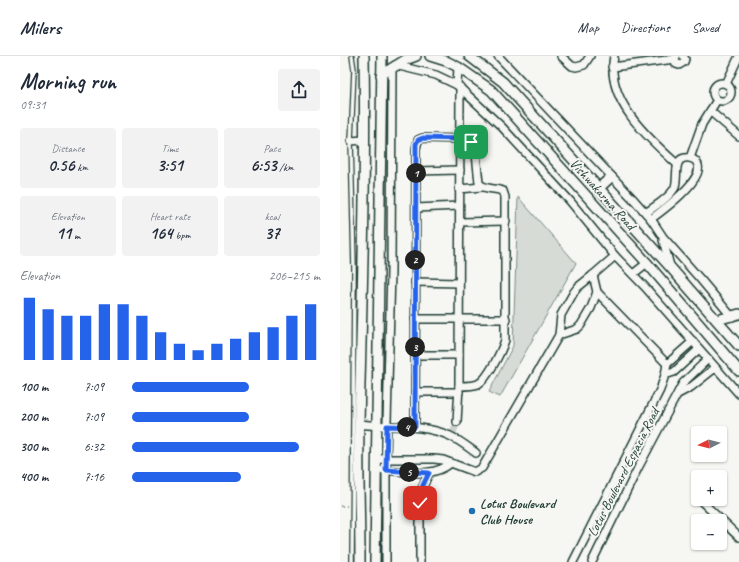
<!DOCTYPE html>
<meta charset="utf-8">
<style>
:root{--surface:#fff;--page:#f2f2f3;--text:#1f2937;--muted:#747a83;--line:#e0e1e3;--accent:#2563eb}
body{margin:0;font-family:Caveat,sans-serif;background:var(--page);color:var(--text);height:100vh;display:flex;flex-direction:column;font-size:15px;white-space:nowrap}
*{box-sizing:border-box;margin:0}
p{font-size:13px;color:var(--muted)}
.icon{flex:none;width:22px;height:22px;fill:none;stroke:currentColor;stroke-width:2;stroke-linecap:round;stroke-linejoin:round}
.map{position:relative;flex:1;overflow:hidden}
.panel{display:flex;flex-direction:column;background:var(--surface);width:340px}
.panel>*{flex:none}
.needle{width:26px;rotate:264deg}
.fabs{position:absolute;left:351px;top:370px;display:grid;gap:8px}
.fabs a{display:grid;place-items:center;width:36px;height:36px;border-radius:4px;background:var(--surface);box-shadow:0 1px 3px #0004;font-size:20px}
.pin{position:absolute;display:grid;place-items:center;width:34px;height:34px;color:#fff;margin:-17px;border-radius:8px;box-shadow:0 2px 6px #0006}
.km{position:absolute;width:20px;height:20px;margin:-10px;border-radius:50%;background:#222;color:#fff;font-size:11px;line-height:20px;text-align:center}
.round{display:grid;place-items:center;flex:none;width:42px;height:42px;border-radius:4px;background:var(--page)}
.overview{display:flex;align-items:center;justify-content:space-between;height:68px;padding:0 20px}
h1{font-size:22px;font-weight:600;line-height:30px}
.figures{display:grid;grid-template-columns:repeat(3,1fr);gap:6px;height:68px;padding:4px 20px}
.figures div{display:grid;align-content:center;border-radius:4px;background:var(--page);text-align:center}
.figures b{font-size:17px;font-weight:600}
.figures small{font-size:11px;font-weight:400}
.figures p{font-size:11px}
.chart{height:112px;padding:8px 20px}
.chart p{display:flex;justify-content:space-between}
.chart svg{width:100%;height:72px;margin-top:4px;stroke:var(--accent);stroke-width:6}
ul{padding:0 20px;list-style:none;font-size:13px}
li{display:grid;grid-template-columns:64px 48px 1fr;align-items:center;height:30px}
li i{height:10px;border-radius:5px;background:var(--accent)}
header{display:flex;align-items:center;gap:24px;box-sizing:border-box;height:56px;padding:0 20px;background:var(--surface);border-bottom:1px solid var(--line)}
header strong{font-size:19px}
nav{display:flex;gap:22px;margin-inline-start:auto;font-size:14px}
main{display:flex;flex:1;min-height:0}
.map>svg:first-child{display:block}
.green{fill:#d6dbd6;stroke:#7a8c85}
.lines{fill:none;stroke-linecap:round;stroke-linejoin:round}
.minor-tunnel{stroke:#cbd1cc;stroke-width:7;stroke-dasharray:7 3.5;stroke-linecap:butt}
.service-casing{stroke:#1f3d34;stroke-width:6}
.minor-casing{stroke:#1f3d34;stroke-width:10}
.tertiary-casing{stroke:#1f3d34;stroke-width:12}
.path{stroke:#1f3d34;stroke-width:1;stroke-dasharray:3 3;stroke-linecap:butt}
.service{stroke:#f6f6f2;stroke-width:3.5}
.minor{stroke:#f6f6f2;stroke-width:7}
.tertiary{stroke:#f6f6f2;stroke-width:9}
.route-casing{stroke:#fff;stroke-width:8}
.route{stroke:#2563eb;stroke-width:5}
.poi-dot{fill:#1f6fb2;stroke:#f6f6f2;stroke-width:1.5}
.labels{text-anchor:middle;stroke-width:4;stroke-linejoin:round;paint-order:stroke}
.street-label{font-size:14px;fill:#1f3d34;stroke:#f6f6f2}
.poi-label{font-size:14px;font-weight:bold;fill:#1f3d34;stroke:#f6f6f2;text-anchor:start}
</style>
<header>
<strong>Milers</strong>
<nav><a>Map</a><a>Directions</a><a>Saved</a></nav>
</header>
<main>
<section class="panel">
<div class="overview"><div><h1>Morning run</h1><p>09:31</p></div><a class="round"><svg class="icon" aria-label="share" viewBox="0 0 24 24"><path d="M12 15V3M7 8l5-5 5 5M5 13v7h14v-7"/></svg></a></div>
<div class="figures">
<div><p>Distance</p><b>0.56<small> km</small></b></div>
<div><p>Time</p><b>3:51</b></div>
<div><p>Pace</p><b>6:53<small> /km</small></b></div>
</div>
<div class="figures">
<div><p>Elevation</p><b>11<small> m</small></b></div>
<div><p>Heart rate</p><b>164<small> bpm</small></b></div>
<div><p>kcal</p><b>37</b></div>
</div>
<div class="chart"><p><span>Elevation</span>206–215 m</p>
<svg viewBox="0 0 160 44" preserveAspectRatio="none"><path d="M5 44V6M15 44V13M25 44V17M35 44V17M45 44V10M55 44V10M65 44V17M75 44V27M85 44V34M95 44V38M105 44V34M115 44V31M125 44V27M135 44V24M145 44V17M155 44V10"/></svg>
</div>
<ul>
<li><b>100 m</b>7:09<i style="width:62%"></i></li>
<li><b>200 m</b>7:09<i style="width:62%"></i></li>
<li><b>300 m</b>6:32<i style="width:89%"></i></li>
<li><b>400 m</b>7:16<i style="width:58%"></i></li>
</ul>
</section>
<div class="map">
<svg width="399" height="506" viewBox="0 0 399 506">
<rect width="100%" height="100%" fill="#f6f6f2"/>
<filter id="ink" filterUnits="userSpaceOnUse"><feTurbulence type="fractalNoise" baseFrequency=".025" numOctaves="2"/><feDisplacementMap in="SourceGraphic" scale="8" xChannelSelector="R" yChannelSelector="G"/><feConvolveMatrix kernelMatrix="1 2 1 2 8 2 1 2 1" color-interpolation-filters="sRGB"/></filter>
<g filter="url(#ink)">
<polygon class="green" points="178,141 236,207 160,341 149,336 173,290"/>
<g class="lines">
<polyline class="minor-tunnel" points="113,377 117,366"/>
<g class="service-casing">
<polyline id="service" points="12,506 14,213 11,85 14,14 12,0"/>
</g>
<g class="minor-casing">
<g id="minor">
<polyline points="158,0 295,145 311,163 323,181 361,224 392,261"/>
<polyline points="221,0 232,10 236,11 244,9 250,0"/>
<path d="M274 0C265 44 308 82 337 108"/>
<polyline points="336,0 335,5 336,8 339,9 344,6 345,3 343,0"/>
<polyline points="55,9 96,19 117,29 162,71 230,145 275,200"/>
<polyline points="272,11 335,3"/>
<circle cx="382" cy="36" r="9"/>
<polyline points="386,28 399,0"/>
<polyline points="117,29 118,11"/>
<polyline points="370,55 399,80"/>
<polyline points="11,85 23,84"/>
<polyline points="350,102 362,68 377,44"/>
<polyline points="76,115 120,114"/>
<polyline points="119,133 142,131"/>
<polyline points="76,152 119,150"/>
<path d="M306 157C315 150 328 143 334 133 340 124 330 99 350 102 353 103 356 104 357 107 367 122 322 155 311 163"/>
<polyline points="120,166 166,165"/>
<polyline points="323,184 330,210"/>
<polyline points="293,218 307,207"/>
<polyline points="75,226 119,227"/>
<polyline points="257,236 327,308"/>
<polyline points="75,263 166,263"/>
<polyline points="219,279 237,273 241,269 251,252 257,236 253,219"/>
<polyline points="75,299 119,299"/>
<polyline points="325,319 334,316 359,293"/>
<polyline points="75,336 119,336"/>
<polyline points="338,338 351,331 375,312"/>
<polyline points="117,366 119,330 120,31"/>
<path d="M19 368C49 372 82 367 110 380 119 384 128 391 136 397"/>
<path d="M75 371 76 93 78 84 83 82 120 83 135 88 139 127C144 134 155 132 163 135L165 141V284C162 294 148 323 138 328 133 330 125 330 119 330"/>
<polyline points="36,403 94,403 103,404 135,416 142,412 219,279 221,259 234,236 238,231 253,219 275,200 305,231 399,338"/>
<path d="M43 414C68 415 91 423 111 407"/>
<polyline points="359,443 399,481"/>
<polyline points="46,506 46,403 51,216 52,11"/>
<polyline points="80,506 80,437 89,417"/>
<polyline points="233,506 320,334 325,319 327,308 353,285"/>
<polyline points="252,506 298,412 343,327 368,303"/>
</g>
</g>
<g class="tertiary-casing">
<g id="tertiary">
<polyline points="90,0 106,5 118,11 151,34 307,207 399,315"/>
<polyline points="129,0 163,26 331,212 399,290"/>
<polyline points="41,19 65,4 76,0"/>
<polyline points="258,133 271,121"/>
<polyline points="377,264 399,258"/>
<path d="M20 506C20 460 18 413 19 367 22 244 26 122 24 0"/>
<polyline points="35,506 42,0"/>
</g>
</g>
<polyline class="path" points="0,450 7,450"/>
<use href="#service" class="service"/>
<use href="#minor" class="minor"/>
<use href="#tertiary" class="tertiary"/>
</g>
</g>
<g class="lines" filter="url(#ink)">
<g class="route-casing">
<polyline id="route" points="80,447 83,429 89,417 46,414 47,370 75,371 76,88 78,84 83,82 120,83 131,86"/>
</g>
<use href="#route" class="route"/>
</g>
<circle class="poi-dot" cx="132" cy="455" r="4"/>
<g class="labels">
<g class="street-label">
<text transform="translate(263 138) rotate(48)" y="5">Vishwakarma Road</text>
<text transform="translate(283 416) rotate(-63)" y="5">Lotus Boulevard Espacia Road</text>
</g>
<g class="poi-label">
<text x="140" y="452">Lotus Boulevard<tspan x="140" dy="16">Club House</tspan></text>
</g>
</g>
</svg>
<div class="fabs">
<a><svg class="needle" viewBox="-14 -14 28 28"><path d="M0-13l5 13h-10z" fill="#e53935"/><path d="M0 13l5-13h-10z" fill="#747a83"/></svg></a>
<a>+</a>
<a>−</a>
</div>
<div class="pin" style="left:131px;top:86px;background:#1e9e55"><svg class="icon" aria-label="arrive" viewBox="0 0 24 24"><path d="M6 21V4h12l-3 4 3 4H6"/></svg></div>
<div class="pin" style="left:80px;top:447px;background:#d93025"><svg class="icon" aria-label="check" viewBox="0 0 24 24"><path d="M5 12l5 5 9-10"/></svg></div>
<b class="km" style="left:76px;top:117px">1</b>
<b class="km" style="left:75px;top:204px">2</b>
<b class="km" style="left:75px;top:291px">3</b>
<b class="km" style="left:67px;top:371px">4</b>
<b class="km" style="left:69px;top:416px">5</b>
</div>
</main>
